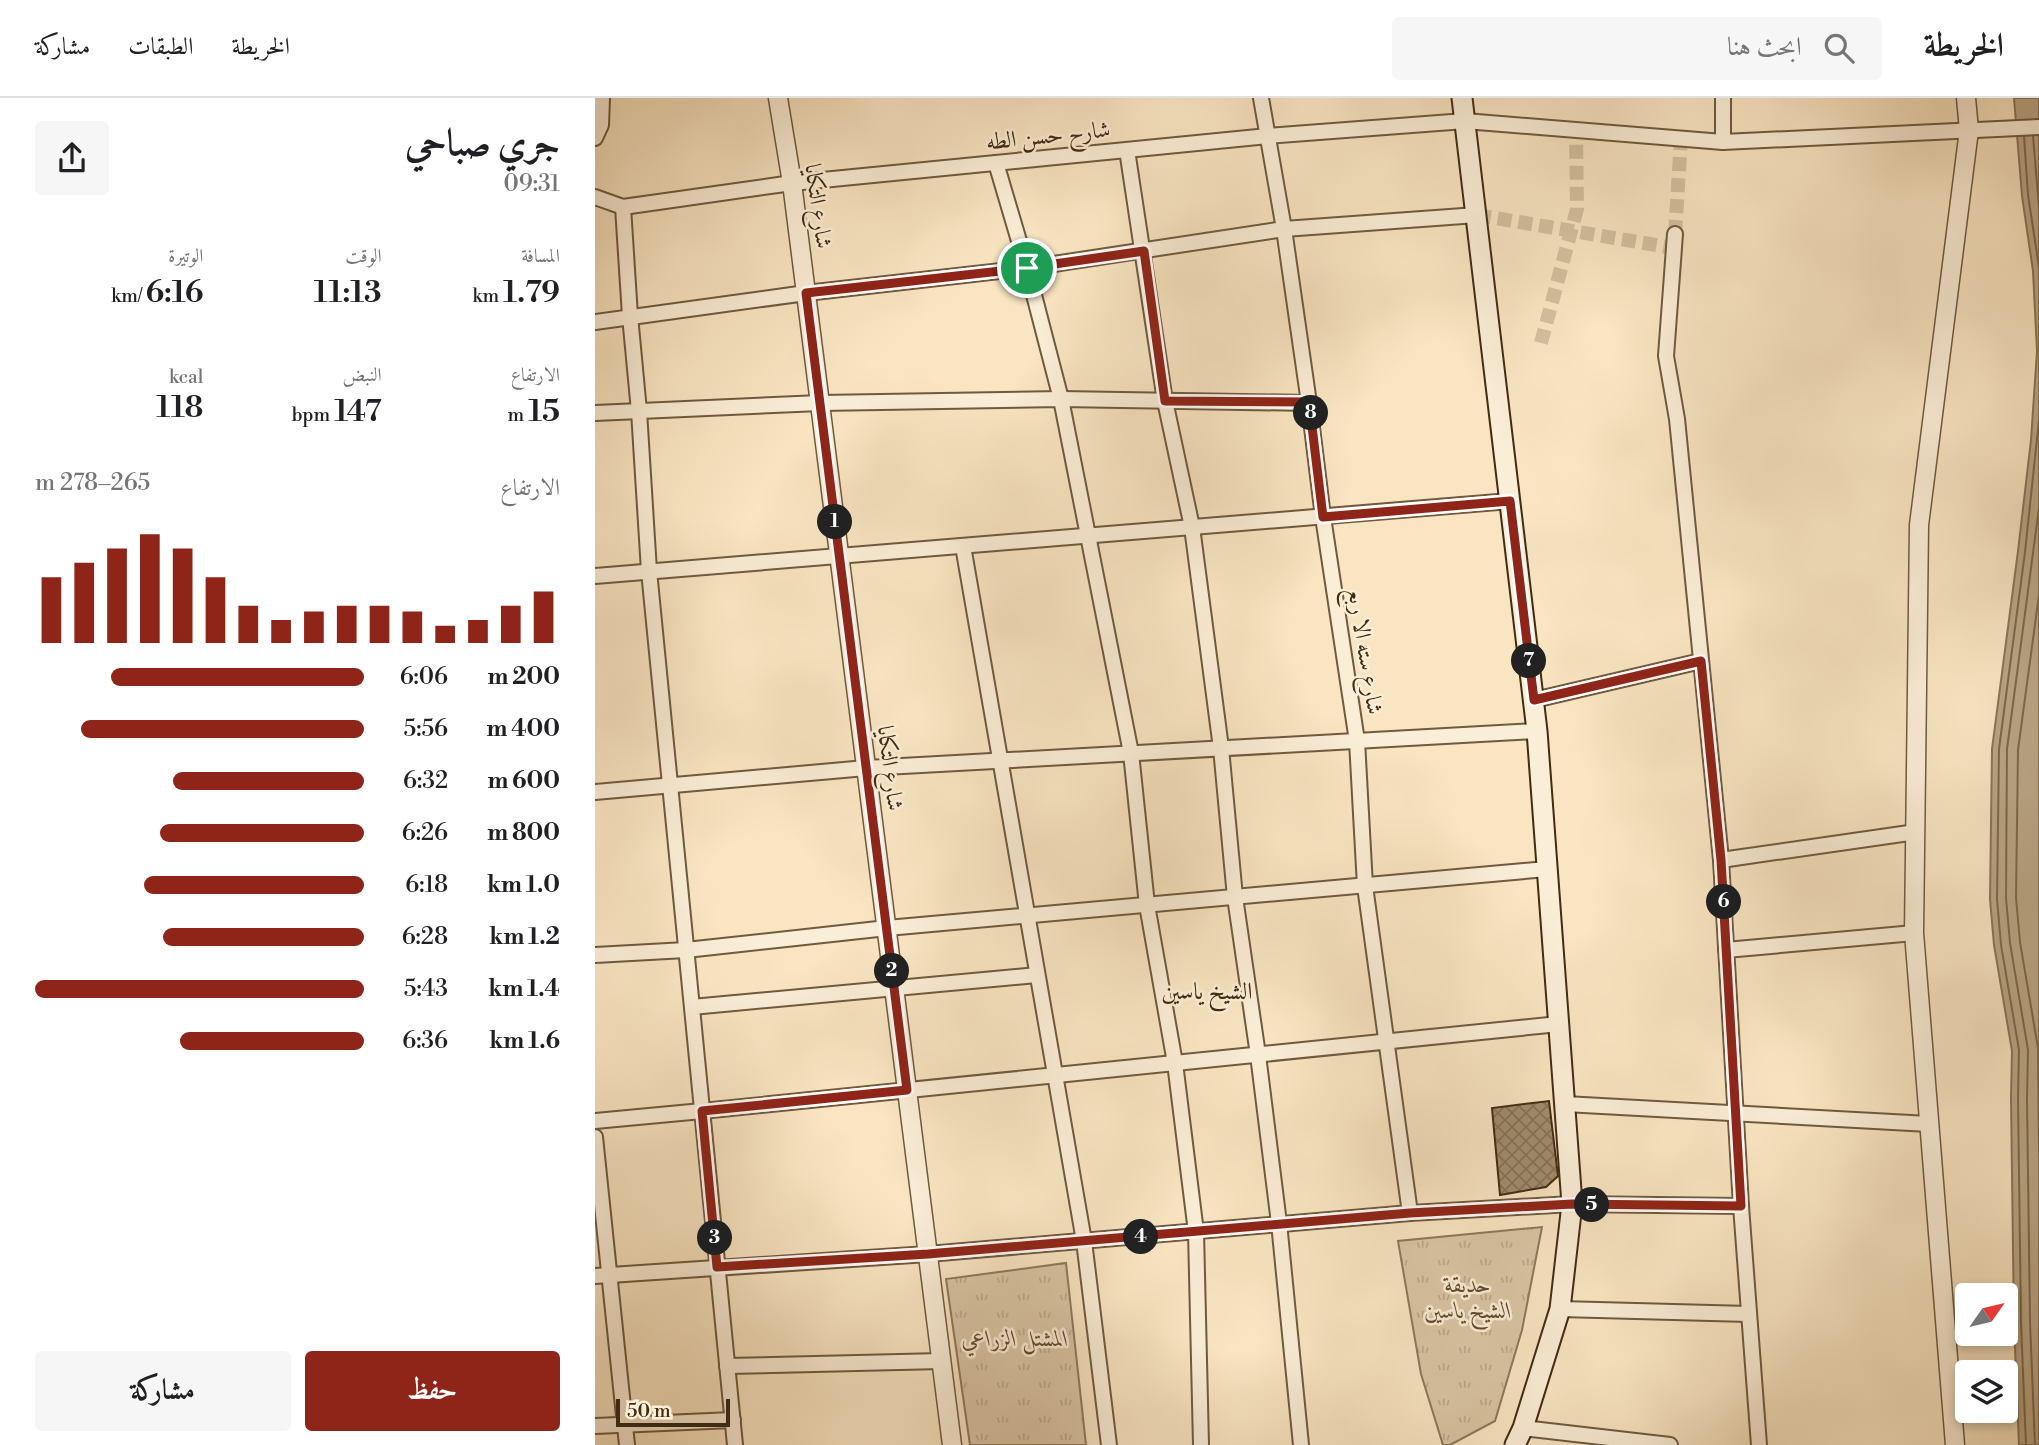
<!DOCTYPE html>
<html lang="ar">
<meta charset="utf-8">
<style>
:root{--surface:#fff;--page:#f6f6f6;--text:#202124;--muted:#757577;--line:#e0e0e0;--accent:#8f2418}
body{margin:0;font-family:"Libre Bodoni",Amiri,serif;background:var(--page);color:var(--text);direction:rtl;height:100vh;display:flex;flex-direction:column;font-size:26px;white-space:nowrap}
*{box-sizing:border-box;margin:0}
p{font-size:23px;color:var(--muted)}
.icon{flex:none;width:38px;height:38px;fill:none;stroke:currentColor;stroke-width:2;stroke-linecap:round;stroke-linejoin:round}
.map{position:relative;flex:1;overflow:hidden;direction:ltr}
.side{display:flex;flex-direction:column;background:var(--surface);width:595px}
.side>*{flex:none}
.needle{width:46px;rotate:56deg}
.buttons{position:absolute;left:1360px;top:1185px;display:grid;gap:14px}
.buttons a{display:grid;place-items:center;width:63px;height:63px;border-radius:7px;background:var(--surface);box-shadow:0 4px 10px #0003;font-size:35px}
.scale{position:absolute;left:21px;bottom:18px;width:114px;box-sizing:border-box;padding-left:7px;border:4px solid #412b13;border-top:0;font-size:19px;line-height:24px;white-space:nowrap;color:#412b13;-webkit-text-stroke:5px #fbeed7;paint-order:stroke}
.pin{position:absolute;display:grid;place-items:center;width:60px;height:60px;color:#fff;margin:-30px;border:4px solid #fff;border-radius:50%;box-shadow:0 2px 7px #0007}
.km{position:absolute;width:35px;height:35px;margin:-18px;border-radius:50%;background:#222;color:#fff;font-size:19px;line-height:35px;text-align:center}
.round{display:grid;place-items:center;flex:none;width:74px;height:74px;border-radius:7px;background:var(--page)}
.headline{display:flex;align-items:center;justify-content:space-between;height:119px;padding:0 35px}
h1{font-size:38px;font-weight:600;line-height:52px}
.stats{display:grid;grid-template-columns:repeat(3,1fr);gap:10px;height:119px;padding:7px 35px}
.stats div{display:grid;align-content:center}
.stats b{font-size:30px;font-weight:600}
.stats small{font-size:19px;font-weight:400}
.stats p{font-size:19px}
.chart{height:196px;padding:14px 35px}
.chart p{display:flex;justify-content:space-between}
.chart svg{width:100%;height:126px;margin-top:7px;stroke:var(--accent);stroke-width:6}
.action{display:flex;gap:14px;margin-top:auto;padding:14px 35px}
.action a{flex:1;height:80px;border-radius:7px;background:var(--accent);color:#fff;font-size:28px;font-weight:600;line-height:80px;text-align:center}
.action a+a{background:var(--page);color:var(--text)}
ul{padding:0 35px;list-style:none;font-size:23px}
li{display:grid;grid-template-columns:112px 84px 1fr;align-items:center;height:52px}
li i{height:18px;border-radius:9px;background:var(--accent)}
header{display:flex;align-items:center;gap:42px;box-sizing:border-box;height:98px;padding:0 35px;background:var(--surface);border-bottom:2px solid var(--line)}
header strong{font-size:33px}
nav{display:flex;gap:38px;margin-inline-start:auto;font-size:24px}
.search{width:490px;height:63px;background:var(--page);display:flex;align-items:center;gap:18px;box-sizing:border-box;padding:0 24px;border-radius:7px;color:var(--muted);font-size:26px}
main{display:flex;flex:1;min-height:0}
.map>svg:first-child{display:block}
.park{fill:url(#park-tufts);stroke:#8e785c;stroke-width:2}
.water{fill:#baa686;stroke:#8a7558;stroke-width:2}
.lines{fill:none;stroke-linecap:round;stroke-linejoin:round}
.shore{stroke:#7e684c;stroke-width:2}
.building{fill:url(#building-cross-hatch);stroke:#412b13;stroke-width:2}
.minor-tunnel{stroke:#d4c09f;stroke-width:14;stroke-dasharray:14 7;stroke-linecap:butt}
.minor-casing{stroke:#6f5a3f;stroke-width:18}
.tertiary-casing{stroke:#6f5a3f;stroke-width:21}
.secondary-casing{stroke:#412b13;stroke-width:23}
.minor{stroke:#fbeed7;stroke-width:14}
.tertiary{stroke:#fbeed7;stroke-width:18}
.secondary{stroke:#fbeed7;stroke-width:19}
.route-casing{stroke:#fff;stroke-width:14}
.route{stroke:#8f2418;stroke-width:9}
.labels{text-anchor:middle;stroke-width:5;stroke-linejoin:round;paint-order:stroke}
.street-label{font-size:23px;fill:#412b13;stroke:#fbeed7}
.park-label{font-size:23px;font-style:italic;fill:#604a30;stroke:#fbeed7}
.neighbourhood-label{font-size:24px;fill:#412b13;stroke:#fbeed7}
</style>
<header>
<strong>الخريطة</strong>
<div class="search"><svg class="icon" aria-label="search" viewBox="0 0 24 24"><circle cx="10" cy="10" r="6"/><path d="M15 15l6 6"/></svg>ابحث هنا</div>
<nav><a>الخريطة</a><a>الطبقات</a><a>مشاركة</a></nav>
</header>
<main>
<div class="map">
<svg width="1444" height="1347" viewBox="0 0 1444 1347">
<defs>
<pattern id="park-tufts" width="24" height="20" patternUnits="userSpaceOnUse" patternTransform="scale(1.75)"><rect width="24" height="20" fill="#dac5a4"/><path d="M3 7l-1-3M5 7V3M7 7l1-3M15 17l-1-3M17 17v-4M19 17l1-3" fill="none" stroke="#bca98c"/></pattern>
<pattern id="building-cross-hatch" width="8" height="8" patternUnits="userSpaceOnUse" patternTransform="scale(1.75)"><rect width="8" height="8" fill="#a18c6e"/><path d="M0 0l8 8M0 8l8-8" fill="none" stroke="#857359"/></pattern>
</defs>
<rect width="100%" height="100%" fill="#f9e5c2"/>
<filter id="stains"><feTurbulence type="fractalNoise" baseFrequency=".00286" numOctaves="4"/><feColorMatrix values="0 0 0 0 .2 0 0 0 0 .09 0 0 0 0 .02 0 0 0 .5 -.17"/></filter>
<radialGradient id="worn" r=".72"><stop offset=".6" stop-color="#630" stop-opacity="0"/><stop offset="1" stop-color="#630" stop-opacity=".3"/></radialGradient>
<g class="park">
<polygon points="947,1129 927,1232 900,1323 855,1347 848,1347 826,1276 803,1143"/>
<polygon points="471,1165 491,1347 375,1347 351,1181"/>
</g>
<polygon class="water" points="1419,0 1444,0 1444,1347 1424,1347 1419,1225 1416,1000 1417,953 1399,847 1395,801 1397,651 1423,453 1436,342 1442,253 1438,173 1427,98"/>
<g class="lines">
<g class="shore">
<polyline points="1429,38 1433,97 1444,169"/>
<polyline points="1438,38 1444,109"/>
<polyline points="1444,497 1423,652 1421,800 1425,844 1443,950 1444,1055"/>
<polyline points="1431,1347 1426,1225 1423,1000 1424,952 1406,847 1402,801 1404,651 1430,454 1444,322"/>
<polyline points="1440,1347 1435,1224 1432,1000 1433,952 1415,845 1411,800 1412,651 1444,410"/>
</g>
</g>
<polygon class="building" points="954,1003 963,1078 951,1089 905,1097 897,1010"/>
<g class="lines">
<g class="minor-tunnel">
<polyline points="882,117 1079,150"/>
<polyline points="1080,136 1086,41"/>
<polyline points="946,245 982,111 981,32"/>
</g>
<g class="minor-casing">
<g id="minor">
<polyline points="666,0 689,131 714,305 728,419 762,643 770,788 815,1115"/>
<polyline points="1128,0 1128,44"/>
<polyline points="0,40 6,27 7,0"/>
<polyline points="532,52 570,303 597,429 626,650 640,799 663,957 684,1125 706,1347"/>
<polyline points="401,65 432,170 466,301 536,655 552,807 580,965 601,1134 606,1347"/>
<polyline points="0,99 28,109 197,85 673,38 870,23 1128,44 1444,29"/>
<polyline points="28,109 35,218 44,313 54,473 140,1347"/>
<polyline points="1080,136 1071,258 1082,321 1126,762 1146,1108 1164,1347"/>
<polyline points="0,224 211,195 432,170 689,131 882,117"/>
<polyline points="0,315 225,305 466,301 714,305"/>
<polyline points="368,448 489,1143 514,1347"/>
<polyline points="0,478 915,403"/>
<polyline points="939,602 1106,563"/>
<polyline points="0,694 271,670 942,633"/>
<polyline points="1126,762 1321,734"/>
<polyline points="1131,852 1319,835"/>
<polyline points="0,857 91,852 292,830 952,771"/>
<polyline points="97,909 442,877"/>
<polyline points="970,1006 1334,1026"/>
<polyline points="0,1023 107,1013 964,926"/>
<polyline points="0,1039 32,1347"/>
<polyline points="0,1178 333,1156 815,1115 977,1106 1146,1108"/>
<polyline points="965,1211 1154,1216"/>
<polyline points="132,1268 347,1263"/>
<polyline points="0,1328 138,1322"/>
<polyline points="928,1330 1075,1347"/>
</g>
</g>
<g class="tertiary-casing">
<g id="tertiary">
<polyline points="183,0 197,85 357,1347"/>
<polyline points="1360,1347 1319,835 1324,427 1374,32 1371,0"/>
</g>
</g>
<g class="secondary-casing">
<polyline id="secondary" points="867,0 942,633 977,1106 965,1211 928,1330 920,1347"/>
</g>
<use href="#minor" class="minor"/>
<use href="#tertiary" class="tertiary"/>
<use href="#secondary" class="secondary"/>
</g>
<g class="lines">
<g class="route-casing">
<polygon id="route" points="549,153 570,303 714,304 728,419 915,403 939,602 1106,563 1126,762 1146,1108 977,1106 815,1115 333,1156 122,1169 107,1013 312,992 211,195 432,170"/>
</g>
<use href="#route" class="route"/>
</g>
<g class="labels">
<g class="street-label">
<text transform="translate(453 37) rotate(-6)" y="8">شارح حسن الطه</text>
<text transform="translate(224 108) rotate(82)" y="8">شارع التكايا</text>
<text transform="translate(771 553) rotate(81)" y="8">شارع سته الا ربع</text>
<text transform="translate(296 670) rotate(83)" y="8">شارع التكايا</text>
</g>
<g class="park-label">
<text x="873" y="1194">حديقة<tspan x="873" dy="26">الشيخ ياسين</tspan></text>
<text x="420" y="1248">المشتل الزراعي</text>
</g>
<g class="neighbourhood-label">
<text x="612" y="901">الشيخ ياسين</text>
</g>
</g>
<rect width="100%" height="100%" filter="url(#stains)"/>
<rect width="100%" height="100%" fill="url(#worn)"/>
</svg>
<div class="buttons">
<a><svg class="needle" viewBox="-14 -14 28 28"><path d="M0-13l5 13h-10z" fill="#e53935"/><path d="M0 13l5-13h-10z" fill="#757577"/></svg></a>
<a><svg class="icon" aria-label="layers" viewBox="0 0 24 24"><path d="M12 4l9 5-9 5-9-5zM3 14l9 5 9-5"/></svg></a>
</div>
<div class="scale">50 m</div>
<div class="pin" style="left:432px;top:170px;background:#1e9e55"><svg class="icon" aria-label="arrive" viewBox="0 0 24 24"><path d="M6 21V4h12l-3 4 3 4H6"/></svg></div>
<b class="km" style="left:240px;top:424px">1</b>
<b class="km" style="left:297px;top:873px">2</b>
<b class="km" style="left:120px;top:1140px">3</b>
<b class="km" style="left:546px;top:1139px">4</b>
<b class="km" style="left:997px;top:1107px">5</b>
<b class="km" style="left:1129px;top:804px">6</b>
<b class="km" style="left:934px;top:563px">7</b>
<b class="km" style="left:716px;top:315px">8</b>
</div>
<section class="side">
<div class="headline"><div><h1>جري صباحي</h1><p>09:31</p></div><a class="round"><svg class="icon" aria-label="share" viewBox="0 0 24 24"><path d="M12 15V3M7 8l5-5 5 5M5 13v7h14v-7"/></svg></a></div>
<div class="stats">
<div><p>المسافة</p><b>1.79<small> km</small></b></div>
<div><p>الوقت</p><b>11:13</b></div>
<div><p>الوتيرة</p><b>6:16<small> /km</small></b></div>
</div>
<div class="stats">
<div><p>الارتفاع</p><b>15<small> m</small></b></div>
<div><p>النبض</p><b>147<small> bpm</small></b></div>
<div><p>kcal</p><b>118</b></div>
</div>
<div class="chart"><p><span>الارتفاع</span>265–278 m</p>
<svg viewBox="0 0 160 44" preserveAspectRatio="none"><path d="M5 44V21M15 44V16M25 44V11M35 44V6M45 44V11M55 44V21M65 44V31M75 44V36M85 44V33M95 44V31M105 44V31M115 44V33M125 44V38M135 44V36M145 44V31M155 44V26"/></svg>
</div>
<ul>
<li><b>200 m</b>6:06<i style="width:77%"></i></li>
<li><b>400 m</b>5:56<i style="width:86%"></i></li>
<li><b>600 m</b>6:32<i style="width:58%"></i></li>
<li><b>800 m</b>6:26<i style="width:62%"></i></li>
<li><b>1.0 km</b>6:18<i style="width:67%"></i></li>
<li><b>1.2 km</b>6:28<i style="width:61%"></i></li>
<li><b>1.4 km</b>5:43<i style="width:100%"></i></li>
<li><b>1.6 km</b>6:36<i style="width:56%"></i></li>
</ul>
<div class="action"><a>حفظ</a><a>مشاركة</a></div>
</section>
</main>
